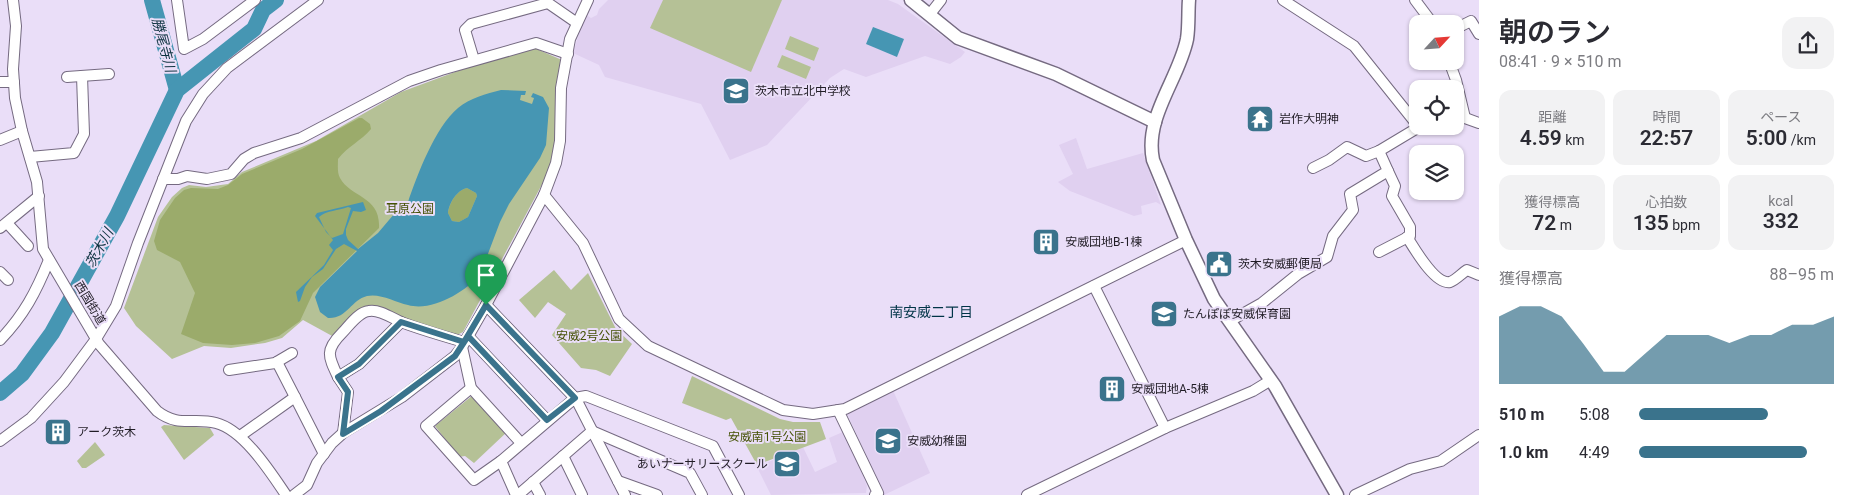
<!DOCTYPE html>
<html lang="ja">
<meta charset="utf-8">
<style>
:root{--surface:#fff;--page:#f2f2f3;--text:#2b2b33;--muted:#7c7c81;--accent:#3a738c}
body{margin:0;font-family:Roboto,"Noto Sans JP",sans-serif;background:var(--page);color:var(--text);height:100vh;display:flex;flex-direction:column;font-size:19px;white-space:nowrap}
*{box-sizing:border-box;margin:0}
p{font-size:16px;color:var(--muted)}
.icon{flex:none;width:28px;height:28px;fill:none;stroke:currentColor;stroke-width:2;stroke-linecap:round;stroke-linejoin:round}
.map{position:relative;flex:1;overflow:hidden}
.side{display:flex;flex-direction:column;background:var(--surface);width:375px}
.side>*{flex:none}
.needle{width:32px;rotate:64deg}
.tools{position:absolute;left:1409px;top:15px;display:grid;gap:10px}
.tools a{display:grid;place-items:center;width:55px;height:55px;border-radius:10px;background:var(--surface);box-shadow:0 1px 4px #0004;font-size:25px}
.pin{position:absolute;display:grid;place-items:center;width:42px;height:42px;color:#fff;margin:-51px -21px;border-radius:50% 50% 50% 0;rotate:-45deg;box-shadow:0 0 5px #0007}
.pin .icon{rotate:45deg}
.round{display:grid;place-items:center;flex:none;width:52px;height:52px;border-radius:15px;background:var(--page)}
.summary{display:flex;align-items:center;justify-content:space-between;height:85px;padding:0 20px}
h1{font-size:28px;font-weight:600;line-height:38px}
.stats{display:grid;grid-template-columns:repeat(3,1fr);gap:8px;height:85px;padding:5px 20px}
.stats div{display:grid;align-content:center;border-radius:12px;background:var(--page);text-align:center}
.stats b{font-size:21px;font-weight:600}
.stats small{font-size:14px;font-weight:400}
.stats p{font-size:14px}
.chart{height:140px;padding:10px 20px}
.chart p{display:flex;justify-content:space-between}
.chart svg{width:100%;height:90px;margin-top:5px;fill:var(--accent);opacity:.7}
ul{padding:0 20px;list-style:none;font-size:16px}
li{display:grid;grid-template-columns:80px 60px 1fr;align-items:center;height:38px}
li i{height:12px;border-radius:6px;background:var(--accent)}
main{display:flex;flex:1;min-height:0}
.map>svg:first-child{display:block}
.built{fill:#e0d0f0}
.green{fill:#b5c196}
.forest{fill:#9bab6b}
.water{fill:#4696b3;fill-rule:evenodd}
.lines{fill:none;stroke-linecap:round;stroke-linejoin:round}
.river{stroke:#4696b3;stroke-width:16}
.minor-casing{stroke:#756a81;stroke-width:12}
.tertiary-casing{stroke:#756a81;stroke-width:15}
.minor{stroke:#fff;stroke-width:10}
.tertiary{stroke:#fff;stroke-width:12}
.route-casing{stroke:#fff;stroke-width:10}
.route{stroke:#3a738c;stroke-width:6}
.labels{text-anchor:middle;stroke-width:4;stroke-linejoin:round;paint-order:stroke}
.poi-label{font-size:12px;fill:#211d26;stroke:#eadef8;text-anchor:start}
.park-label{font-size:12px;fill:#455205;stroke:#eadef8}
.street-label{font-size:12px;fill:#211d26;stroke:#eadef8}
.water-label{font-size:14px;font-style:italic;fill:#0d3340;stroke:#eadef8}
.neighbourhood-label{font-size:14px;fill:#003447;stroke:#eadef8}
</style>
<main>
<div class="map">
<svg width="1479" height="495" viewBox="0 0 1479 495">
<rect width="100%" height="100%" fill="#eadef8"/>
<g class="built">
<polygon points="608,0 888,0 898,4 965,52 961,57 950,64 925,56 866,77 844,69 830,78 767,145 730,160 701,104 605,77 599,65 573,53 585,14 591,18 597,15 599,9"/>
<polygon points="1076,138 1087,169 1143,153 1161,205 1156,202 1141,206 1142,214 1134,216 1070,191 1058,182 1073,174 1059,145"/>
<polygon points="891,386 930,473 884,495 845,409"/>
<polygon points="845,431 867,486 866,493 771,495 757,467 803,447 815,472 837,462 829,438"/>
</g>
<g class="green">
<polygon points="663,0 782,0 751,72 650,28"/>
<polygon points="790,36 819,48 814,61 785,49"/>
<polygon points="532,47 562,60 554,156 547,175 463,332 455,336 377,309 334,337 303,320 282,338 265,343 231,348 204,346 172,359 136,326 124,308 158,217 172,197 182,188 189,185 206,187 228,184 242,172 316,141 401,92 474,65"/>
<polygon points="782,55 811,67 806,79 777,67"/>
<polygon points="554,270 571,290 588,273 616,329 632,344 610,376 596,370 581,368 552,335 566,314 548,302 535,318 519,300"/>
<polygon points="692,376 780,419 793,422 820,422 826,439 757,465 731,418 726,420 682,403"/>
<polygon points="473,395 508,431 474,463 465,456 459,457 435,426"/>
<polygon points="164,425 210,428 214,435 184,460 161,427"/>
<polygon points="95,442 105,455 86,468 82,468 77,461"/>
</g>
<g class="forest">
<path d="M359 118H362L370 124 371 129C361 141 348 146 338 159 338 165 337 173 340 178 351 198 381 196 379 228L313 293 300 321 279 336 255 343 232 345 203 343 181 334 195 293 180 262 157 250 154 241 160 220 175 198 184 190 191 188 218 189 228 185 242 174 302 149Z"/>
<path d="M467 188 476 193 477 196 468 217 459 222 452 221 448 213C449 203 457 190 467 188Z"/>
</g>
<g class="water">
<polygon points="873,27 904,39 897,57 866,44"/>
<path d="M501 90 526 91 525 95H521L520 100 532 104 534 98 531 97 533 93 543 97 549 108 546 145 540 158 509 204 500 222 480 275C465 292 432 312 408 305 395 302 380 293 367 296 351 300 347 319 328 318L320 312 315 297 320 287 357 251 344 244 336 249 323 269 312 277 305 287 300 301 298 302 296 292 324 265 333 250 329 245 333 240 315 216 317 213 363 202 366 210 361 212 353 211 346 229V235L348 240 358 249 378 233 400 207 408 202C417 176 435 127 458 108 470 98 486 94 501 90ZM467 188 476 193 477 196 468 217 459 222 452 221 448 213C449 203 457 190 467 188ZM348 207 351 208 343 234 332 238 326 232 319 217C327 210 338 211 348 207Z"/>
</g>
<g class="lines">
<g class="river">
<polyline points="152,0 177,90"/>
<polyline points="0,393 22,374 52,333 117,216 177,90 254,29 263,10 276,0"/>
</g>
<g class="minor-casing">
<g id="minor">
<path d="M13 0 16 26 13 69 15 98 22 131 37 182 43 249 99 344 157 411C179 428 193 417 216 423 244 430 271 473 286 495"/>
<polyline points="177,0 184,49 203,39 255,0"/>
<polyline points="1283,0 1354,46 1418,126"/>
<polyline points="1415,0 1433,24"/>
<polyline points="930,14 941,0"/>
<polyline points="1455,29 1471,21 1479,34"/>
<polyline points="474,60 465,30 471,24 548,3 577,23"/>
<polyline points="1449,61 1456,80 1465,118"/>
<polyline points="67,77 109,74"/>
<polyline points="0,82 14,82"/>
<polyline points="1455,119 1465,118 1479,123"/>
<polyline points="0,140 22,131"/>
<polyline points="30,157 74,153 84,134 82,76"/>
<polyline points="1313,168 1329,160 1347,147 1366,156 1379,151"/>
<polyline points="163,179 178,179 187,176 207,179 231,174 244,159 254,153 301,138 409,81 441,70 536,43 568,54"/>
<polyline points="544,195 583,243 619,319 648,346 783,410 813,414 845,409 1186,240"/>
<polyline points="7,223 28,246"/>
<polyline points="0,228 39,196"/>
<path d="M1407 237C1414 248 1435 285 1450 282 1456 280 1462 273 1467 270L1479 275"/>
<polyline points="1379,252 1410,236 1410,227 1392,196 1395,186 1388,171"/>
<polyline points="0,272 8,280"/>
<polyline points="1094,286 1165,428"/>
<polyline points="486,305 576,399 625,495"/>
<polyline points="1230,321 1262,303 1298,274 1327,257 1333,236 1353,210 1350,194 1388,171 1379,151 1419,127"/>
<polyline points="468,336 547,420"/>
<path d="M0 340C24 315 36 292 49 260"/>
<polyline points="462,347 471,388 521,443"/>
<polyline points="277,362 295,397"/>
<polyline points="229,370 275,363 292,353"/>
<path d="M338 377C328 356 325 350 342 333 349 326 358 312 369 311 379 309 392 318 401 322 422 330 443 336 464 342"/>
<polyline points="471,388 426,426 474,480 501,461 575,398 586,396 713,446 739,495"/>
<polyline points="838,410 878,493 875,495"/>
<polyline points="343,433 348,392 338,377 359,364 401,322"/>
<polyline points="240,436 295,397 324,454"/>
<polyline points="0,441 31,418 64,382 96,339 116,306 138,243 186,121 203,94 227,68 318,0"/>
<polyline points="563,456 582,495"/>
<polyline points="501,461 516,495"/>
<polyline points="618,481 657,495"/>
<polyline points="533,482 540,495"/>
<polyline points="294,495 307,485 317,463 332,443 343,433 402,397 455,356 462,347 486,305 544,195 556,163 560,141 561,88 570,39 588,0"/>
<polyline points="518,495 592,431 690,473 702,495"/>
<polyline points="1027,495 1165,428 1253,391 1271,380"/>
<polyline points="1355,495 1410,469 1441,461 1479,435"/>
</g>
</g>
<g class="tertiary-casing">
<g id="tertiary">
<polyline points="911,0 958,38 1056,74 1155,122"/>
<path d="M1189 0C1188 12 1189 26 1187 39 1179 79 1144 117 1153 160L1186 240 1214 299 1275 386 1337 495"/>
</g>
</g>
<use href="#minor" class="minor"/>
<use href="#tertiary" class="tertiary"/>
</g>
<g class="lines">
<g class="route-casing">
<polyline id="route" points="486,305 464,342 401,322 359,364 338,377 348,392 343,434 381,411 455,356 468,336 547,420 575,398 486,305"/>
</g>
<use href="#route" class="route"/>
</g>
<defs>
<g id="school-square" transform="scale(1.4375)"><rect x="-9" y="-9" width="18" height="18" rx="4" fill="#3a738c" stroke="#eadef8"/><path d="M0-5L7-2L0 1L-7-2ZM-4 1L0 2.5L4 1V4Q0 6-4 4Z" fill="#fff"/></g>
<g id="temple-square" transform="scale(1.4375)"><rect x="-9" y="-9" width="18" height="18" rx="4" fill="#3a738c" stroke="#eadef8"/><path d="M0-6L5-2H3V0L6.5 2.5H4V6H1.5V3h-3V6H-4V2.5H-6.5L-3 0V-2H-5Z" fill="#fff"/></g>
<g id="building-square" transform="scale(1.4375)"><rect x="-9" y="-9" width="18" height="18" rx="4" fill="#3a738c" stroke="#eadef8"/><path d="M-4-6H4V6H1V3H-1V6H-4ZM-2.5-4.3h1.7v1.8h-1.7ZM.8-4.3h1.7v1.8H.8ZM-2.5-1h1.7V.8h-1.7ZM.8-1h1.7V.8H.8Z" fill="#fff"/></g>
<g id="civic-square" transform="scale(1.4375)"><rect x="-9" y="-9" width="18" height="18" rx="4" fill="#3a738c" stroke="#eadef8"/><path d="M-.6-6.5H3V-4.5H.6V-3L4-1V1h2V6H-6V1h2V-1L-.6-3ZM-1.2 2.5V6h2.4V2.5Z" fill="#fff"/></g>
</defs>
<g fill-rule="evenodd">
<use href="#school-square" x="736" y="91"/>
<use href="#temple-square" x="1260" y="119"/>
<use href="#building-square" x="1046" y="242"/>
<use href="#civic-square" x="1219" y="264"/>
<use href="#school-square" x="1164" y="314"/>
<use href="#building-square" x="1112" y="389"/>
<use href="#building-square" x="58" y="432"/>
<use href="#school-square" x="888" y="441"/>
<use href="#school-square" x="787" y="464"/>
</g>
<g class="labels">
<g class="poi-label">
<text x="755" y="95">茨木市立北中学校</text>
<text x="1279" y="123">岩作大明神</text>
<text x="1065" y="246">安威団地B-1棟</text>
<text x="1238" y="268">茨木安威郵便局</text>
<text x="1183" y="318">たんぽぽ安威保育園</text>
<text x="1131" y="393">安威団地A-5棟</text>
<text x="77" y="436">アーク茨木</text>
<text x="907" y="445">安威幼稚園</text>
<text x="768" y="468" text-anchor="end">あいナーサリースクール</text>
</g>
<g class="park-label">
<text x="410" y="213">耳原公園</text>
<text x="589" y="340">安威2号公園</text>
<text x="767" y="441">安威南1号公園</text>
</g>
<g class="street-label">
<text transform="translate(90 303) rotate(59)" y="4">西国街道</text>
</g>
<g class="water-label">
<text transform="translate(164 45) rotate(75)" y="5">勝尾寺川</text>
<text transform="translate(99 248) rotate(-61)" y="5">茨木川</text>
</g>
<g class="neighbourhood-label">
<text x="931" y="317">南安威二丁目</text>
</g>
</g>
</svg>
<div class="tools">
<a><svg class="needle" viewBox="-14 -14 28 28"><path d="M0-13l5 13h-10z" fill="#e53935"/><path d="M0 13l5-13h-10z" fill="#7c7c81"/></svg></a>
<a><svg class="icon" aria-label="locate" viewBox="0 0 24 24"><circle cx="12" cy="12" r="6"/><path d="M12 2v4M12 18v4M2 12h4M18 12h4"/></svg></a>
<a><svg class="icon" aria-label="layers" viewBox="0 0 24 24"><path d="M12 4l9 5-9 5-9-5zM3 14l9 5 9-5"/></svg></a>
</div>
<div class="pin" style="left:486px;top:305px;background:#1e9e55"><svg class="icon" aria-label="arrive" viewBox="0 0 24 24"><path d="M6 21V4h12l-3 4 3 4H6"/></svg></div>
</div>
<section class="side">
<div class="summary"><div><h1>朝のラン</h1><p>08:41 · 9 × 510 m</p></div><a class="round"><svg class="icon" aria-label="share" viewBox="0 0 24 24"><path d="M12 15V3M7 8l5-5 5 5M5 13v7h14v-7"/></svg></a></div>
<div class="stats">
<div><p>距離</p><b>4.59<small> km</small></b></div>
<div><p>時間</p><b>22:57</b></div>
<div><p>ペース</p><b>5:00<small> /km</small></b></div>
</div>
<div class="stats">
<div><p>獲得標高</p><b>72<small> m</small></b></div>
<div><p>心拍数</p><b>135<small> bpm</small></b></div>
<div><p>kcal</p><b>332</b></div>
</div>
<div class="chart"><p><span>獲得標高</span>88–95 m</p>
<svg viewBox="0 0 160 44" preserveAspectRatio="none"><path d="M0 44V11L10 6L20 6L30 11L40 24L50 38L60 38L70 29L80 20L90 20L100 20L110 24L120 20L130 20L140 15L150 15L160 11V44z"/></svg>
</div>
<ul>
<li><b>510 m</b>5:08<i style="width:66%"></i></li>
<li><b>1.0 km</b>4:49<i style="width:86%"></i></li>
</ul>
</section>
</main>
